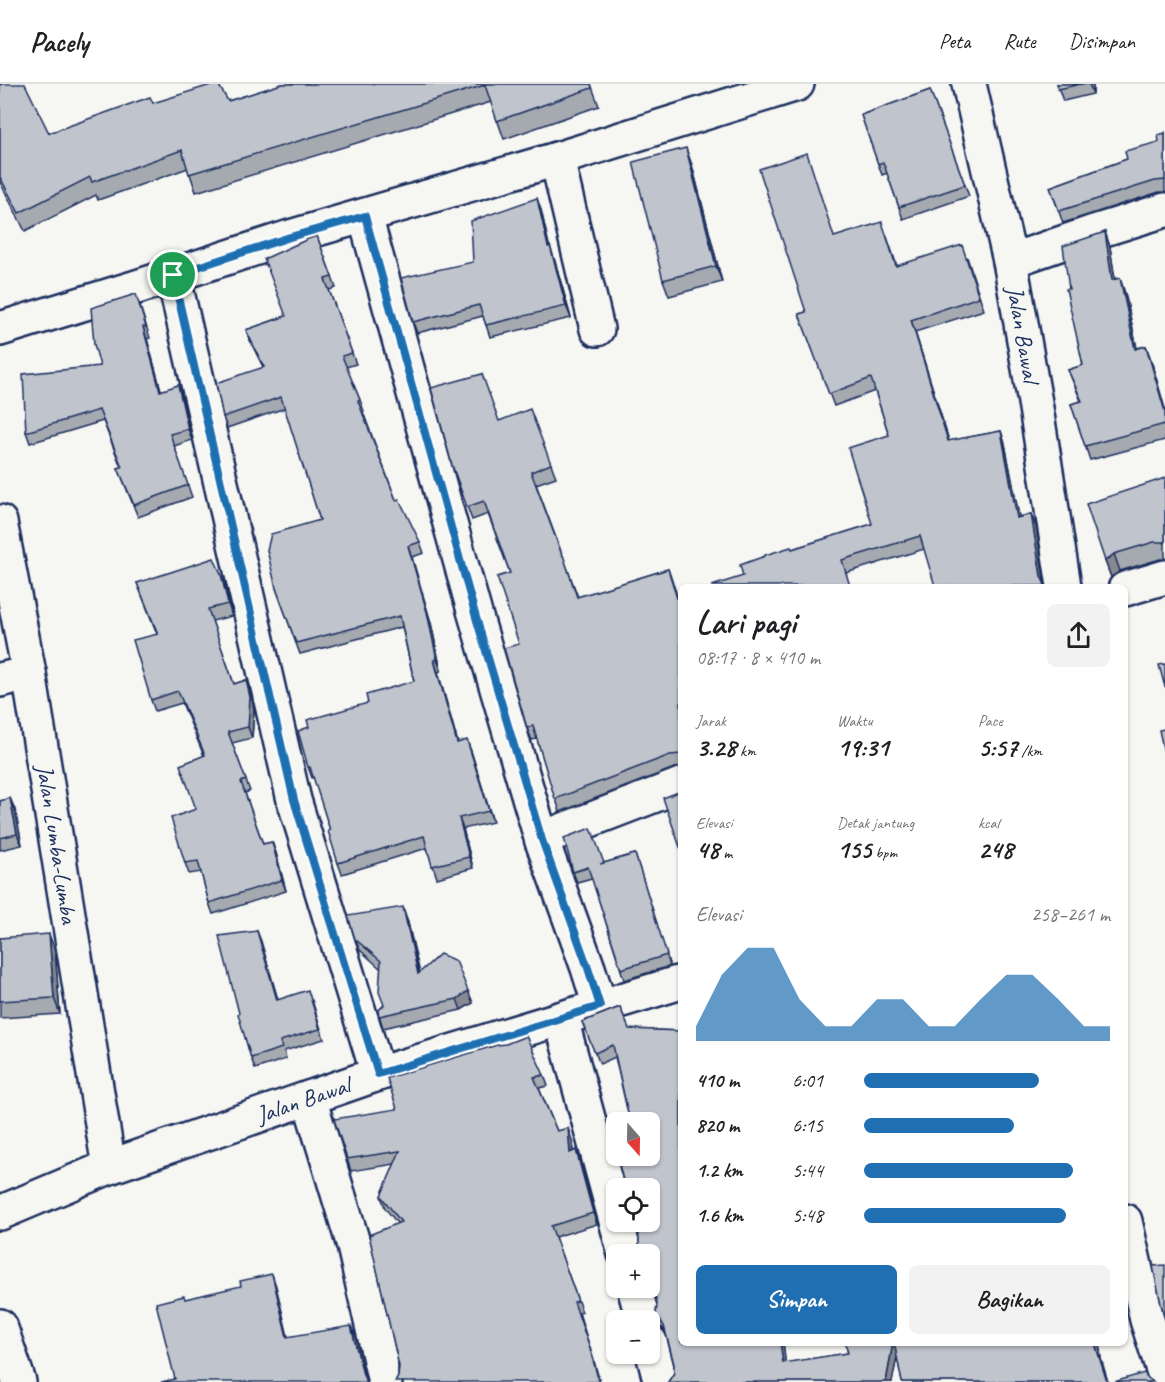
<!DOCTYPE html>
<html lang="id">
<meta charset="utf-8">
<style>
:root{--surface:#fff;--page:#f2f2f2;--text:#202124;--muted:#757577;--line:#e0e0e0;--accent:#1f6fb2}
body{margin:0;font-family:Caveat,sans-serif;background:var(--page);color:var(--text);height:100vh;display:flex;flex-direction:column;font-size:22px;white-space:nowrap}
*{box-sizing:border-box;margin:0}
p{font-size:20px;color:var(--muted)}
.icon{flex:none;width:33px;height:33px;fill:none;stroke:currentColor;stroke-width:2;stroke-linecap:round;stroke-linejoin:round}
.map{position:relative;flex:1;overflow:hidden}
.details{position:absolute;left:678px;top:500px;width:450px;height:762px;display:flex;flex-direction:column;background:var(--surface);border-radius:9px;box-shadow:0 2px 4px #0004}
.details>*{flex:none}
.needle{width:39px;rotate:160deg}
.buttons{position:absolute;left:606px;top:1028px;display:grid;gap:12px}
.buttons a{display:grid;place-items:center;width:54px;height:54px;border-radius:9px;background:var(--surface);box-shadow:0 2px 4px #0004;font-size:30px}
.pin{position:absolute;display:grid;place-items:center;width:51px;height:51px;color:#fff;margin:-26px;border:3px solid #fff;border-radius:50%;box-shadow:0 2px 6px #0007}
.round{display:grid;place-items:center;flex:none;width:63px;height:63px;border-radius:9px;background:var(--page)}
.headline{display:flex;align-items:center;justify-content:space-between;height:102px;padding:0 18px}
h1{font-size:33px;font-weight:600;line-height:45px}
.metrics{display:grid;grid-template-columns:repeat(3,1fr);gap:9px;height:102px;padding:6px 18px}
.metrics div{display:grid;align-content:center}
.metrics b{font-size:26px;font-weight:600}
.metrics small{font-size:16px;font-weight:400}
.metrics p{font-size:16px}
.chart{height:168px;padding:12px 18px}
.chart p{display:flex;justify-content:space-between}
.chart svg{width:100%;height:108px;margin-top:6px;fill:var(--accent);opacity:.7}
.primary-button{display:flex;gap:12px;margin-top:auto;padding:12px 18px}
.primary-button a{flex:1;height:69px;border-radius:9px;background:var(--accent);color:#fff;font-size:24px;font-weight:600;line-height:69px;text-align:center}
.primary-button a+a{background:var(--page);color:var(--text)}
ul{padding:0 18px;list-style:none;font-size:20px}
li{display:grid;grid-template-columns:96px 72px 1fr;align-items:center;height:45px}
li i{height:15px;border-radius:8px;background:var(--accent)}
header{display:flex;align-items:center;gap:36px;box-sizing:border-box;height:84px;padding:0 30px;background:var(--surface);border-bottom:2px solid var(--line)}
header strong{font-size:28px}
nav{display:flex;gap:33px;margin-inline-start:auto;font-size:21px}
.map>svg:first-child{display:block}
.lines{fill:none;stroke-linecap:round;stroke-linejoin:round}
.minor-casing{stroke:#1b2f5e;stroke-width:38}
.minor{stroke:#f6f6f2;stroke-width:33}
.wall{fill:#a5a9b0;stroke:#1b2f5e;stroke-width:1.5}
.shaded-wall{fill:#868990;stroke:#1b2f5e;stroke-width:1.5}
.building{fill:#c0c4cd;stroke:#1b2f5e;stroke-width:1.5}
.route-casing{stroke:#fff;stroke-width:12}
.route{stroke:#1f6fb2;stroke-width:8}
.labels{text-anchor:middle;stroke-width:6;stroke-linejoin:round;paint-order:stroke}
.street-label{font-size:24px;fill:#1b2f5e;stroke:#f6f6f2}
</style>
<header>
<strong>Pacely</strong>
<nav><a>Peta</a><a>Rute</a><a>Disimpan</a></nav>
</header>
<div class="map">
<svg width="1165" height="1298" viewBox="0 0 1165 1298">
<rect width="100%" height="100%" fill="#f6f6f2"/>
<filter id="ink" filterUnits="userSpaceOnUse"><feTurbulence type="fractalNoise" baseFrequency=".0167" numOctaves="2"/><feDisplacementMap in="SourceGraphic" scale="12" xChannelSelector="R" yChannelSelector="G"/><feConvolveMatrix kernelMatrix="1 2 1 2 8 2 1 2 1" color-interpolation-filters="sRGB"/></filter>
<g filter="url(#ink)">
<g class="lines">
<g class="minor-casing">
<g id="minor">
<polyline points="969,0 1010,177 1036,324 1064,502"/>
<polyline points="557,75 597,245"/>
<polyline points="365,132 475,530 542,757 588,884 600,922"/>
<polyline points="1010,177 1091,149 1165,126"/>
<polyline points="173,191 294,716 378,990"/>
<polyline points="0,245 137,203 290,153 557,75 797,0"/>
<polyline points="0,438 29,589 109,1083"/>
<polyline points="1125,505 1165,493"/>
<polyline points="0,596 29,589"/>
<polyline points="542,757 551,751 681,701"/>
<polyline points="561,935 625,1170"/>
<polyline points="309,1014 354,1162 385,1298"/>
<polyline points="0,1129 109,1083 378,990 681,898"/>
<polyline points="1125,1137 1147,1236 1165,1292"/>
<polyline points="634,1203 643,1236"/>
<polyline points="0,1242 19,1298"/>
<polyline points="650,1258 660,1296"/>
</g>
</g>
<use href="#minor" class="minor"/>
</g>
<g class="wall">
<polygon points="0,0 49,49 153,19 228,17 282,0 591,0 599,22 504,55 491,18 196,108 188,84 98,116 96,111 25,147 0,98"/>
<polygon points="1057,0 1093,0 1093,10 1063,17"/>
<polygon points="930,6 969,112 903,135 887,89 882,91 861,31"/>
<polygon points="1165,49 1165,108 1159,108 1063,139 1050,103 1127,75 1159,58"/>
<polygon points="692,81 722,198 669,212 663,196"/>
<polygon points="541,126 549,162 554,174 571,234 490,253 483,232 417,249 413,238 473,178"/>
<polygon points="1105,148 1110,163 1115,195 1125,209 1137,264 1146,262 1151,276 1165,325 1165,356 1090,376 1071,320 1081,317 1068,286 1083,281 1069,205"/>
<polygon points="886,150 897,182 967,173 984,226 915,248 949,357 1001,347 1005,360 1019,433 1031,430 1036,443 1045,501 924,465 846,489 743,492 792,465 872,440 889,351 875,307 834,322 799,230 806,228 835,153"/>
<polygon points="317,152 336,204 329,206 356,280 346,283 360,316 364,327 363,328 396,416 420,458 424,469 412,473 431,539 441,587 438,588 458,659 471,667 493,738 463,745 473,784 437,794 427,764 342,790 338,779 330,746 314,694 312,694 308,683 368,619 414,597 402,543 300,570 276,504 320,436 285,324 227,344 223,333 263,283 250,257 246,246 286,232"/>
<polygon points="140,222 150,254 147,255 161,306 182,312 192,356 174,362 192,413 138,433 118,384 121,383 103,337 30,359 26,348 100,282"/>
<polygon points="551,380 556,393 536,400 578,513 668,485 678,514 681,513 681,683 674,684 560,728 537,655 532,656 527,644 519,560 510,489 488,430 472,436 452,381"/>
<polygon points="1165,394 1165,475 1160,475 1120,487 1111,493 1105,477"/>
<polygon points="221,490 225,501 232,532 212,537 234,600 246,596 250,607 254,625 252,654 232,659 250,707 245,709 263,760 272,758 276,769 286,807 213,830 209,819 201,788 189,790 185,779 196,725 204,672 182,619 155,627 151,616 157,550 137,499"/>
<polygon points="10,714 15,726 22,761 0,766 0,717"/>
<polygon points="635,770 670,882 624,896 592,794 577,798 573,788"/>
<polygon points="407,835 420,889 468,907 473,919 461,926 383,944 378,927 384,921 381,885 360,866 355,855"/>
<polygon points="257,847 278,916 312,916 324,955 284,967 286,975 255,985 251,974 239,929"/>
<polygon points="0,854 55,867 60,930 0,934"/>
<polygon points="620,923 629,945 681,947 681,1258 783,1258 785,1279 848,1269 845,1258 1099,1258 1101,1275 1108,1298 902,1298 897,1272 892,1298 668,1298 674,1289 674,1280 666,1249 664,1245 660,1243 656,1231 657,1220 650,1194 650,1170 635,1170 639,1164 639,1154 634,1137 650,1137 650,1104 625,1104 612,1053 616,1051 616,1071 650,1071 650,1038 630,1038 615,973 600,980 582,938"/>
<polygon points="544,991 548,1002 539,1004 557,1047 572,1056 573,1068 576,1066 581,1078 597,1140 555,1153 582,1228 579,1229 594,1277 398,1293 397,1139 385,1124 381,1112 395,1080 351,1087 347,1075 397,1025"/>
</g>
<g class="shaded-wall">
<polygon points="1089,0 1093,0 1093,10"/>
<polygon points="686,64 692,81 722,198 716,182"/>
<polygon points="537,114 541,126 552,174 548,163"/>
<polygon points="1105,148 1110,163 1117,210 1112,196"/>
<polygon points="550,162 554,174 571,234 566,222"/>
<polygon points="1120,194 1125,209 1140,279 1135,265"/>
<polygon points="911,236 915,248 953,370 948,357"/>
<polygon points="143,243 147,255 164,318 160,307"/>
<polygon points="1146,262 1151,276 1165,325 1165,328"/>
<polygon points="178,301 182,312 192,356 188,345"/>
<polygon points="1001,347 1005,360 1022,447 1017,434"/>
<polygon points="1031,430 1036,443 1045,502 1041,492"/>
<polygon points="408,462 431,539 441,587 437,576"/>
<polygon points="1114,470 1120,487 1111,493 1105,477"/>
<polygon points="221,490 225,501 232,532 228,520"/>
<polygon points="434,576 438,588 461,671 457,659"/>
<polygon points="246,596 250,607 254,625 252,654 248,643"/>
<polygon points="467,656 471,667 493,738 489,727"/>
<polygon points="10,714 15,726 22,761 17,750"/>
<polygon points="459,734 463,745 473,784 469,773"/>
<polygon points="272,758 276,769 286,807 282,796"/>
<polygon points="403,823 407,835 422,901 418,890"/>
<polygon points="257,847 261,857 281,926 277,916"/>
<polygon points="49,850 55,867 60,930 54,914"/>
<polygon points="468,907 473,919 461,926 457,915"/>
<polygon points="568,1044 572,1056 574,1081 570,1069"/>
<polygon points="576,1066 581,1078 597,1140 593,1129"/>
<polygon points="272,1190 276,1202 291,1265 287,1253"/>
<polygon points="579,1229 594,1277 600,1298 599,1298"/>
<polygon points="351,1242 356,1253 366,1298 363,1291"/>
<polygon points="780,1258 783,1258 787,1291 783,1279"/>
<polygon points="893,1258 894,1258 898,1268 892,1298 886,1298"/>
<polygon points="1096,1258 1099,1258 1101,1275 1108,1298 1107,1298 1096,1263"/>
</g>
<g class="building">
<polygon points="0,0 25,0 49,49 150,13 153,19 214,0 218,0 228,17 282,0 591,0 592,4 497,37 485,1 189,90 182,66 92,98 90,93 19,129 0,93"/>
<polygon points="1057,0 1081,0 1058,5"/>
<polygon points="930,6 965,101 899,123 883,78 878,80 861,31"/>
<polygon points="1165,49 1165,96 1155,97 1059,127 1050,103 1127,75 1125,67 1159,58 1158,51"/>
<polygon points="686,64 716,182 663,196 633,78"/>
<polygon points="807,69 834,153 882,138 896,182 962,161 979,213 911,236 948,357 1001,347 1017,434 1031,430 1041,492 1045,501 1047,502 935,502 920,452 842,476 850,502 712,502 743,492 740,481 765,472 765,471 791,463 792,465 872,440 848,364 889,351 871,294 829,310 799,230 806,228 759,85"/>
<polygon points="537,114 548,163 550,162 566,222 486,241 479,221 413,238 401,194 473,178 471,137"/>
<polygon points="1105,148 1112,196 1120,194 1135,265 1146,262 1165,328 1165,340 1085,362 1071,320 1082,317 1068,286 1083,281 1066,205 1069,205 1063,162"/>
<polygon points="317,152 332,193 325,195 352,269 342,272 360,316 358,317 396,416 399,415 420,458 408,462 427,528 437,576 434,576 457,659 467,656 489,727 459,734 469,773 432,782 424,752 338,779 328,747 330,746 310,683 308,683 298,647 309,643 307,636 368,619 366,611 414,597 400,532 296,559 276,504 267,466 271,450 320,436 281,313 223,333 216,299 264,283 246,246 286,232 264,175 308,155"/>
<polygon points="136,210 146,243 143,243 160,307 178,301 188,345 170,350 188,401 134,421 118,384 122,383 99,326 26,348 23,290 100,282 94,260 91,224"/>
<polygon points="482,290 499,337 530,325 551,380 531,388 562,471 563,471 577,513 668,485 677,514 681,513 681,670 670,671 555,715 533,642 527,644 504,564 519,560 497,493 510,489 484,417 467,423 452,381 431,304"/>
<polygon points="1165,394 1165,459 1163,458 1154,458 1114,470 1105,477 1086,420"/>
<polygon points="214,474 221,490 228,520 208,525 234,600 246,596 250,613 248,643 228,648 246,696 241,698 263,760 272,758 282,796 209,819 198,777 185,779 171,734 196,725 180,681 205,671 178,607 151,616 133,556 158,550 137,499"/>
<polygon points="1165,580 1165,603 1159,581"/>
<polygon points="1165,645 1165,673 1159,646"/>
<polygon points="681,707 681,762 680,763 663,714"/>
<polygon points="10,714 17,750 0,754 0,717"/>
<polygon points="591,744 604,779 600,780 635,770 667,871 621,885 588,783 573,788 564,754"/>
<polygon points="403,823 418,890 440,870 456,877 468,907 457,915 379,932 378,927 384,921 379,908 381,877 355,855 348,832"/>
<polygon points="257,847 277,916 308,906 320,945 280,957 282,964 251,974 238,930 239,929 219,852"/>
<polygon points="49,850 54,914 0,917 0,854"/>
<polygon points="620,923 629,945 681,947 681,1258 780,1258 783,1279 848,1269 845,1258 893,1258 886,1298 668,1298 674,1289 674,1280 664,1242 659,1234 656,1231 657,1220 650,1192 650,1170 635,1170 639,1164 639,1154 634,1137 650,1137 650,1104 625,1104 612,1053 616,1051 616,1071 650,1071 650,1038 630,1038 613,961 595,969 582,938"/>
<polygon points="526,952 544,991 534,993 557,1047 568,1044 570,1069 576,1066 593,1129 551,1142 578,1217 574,1218 590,1265 599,1298 395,1298 398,1293 399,1282 369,1151 401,1138 381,1112 400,1067 347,1075 334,1035 397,1025 387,994 497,961 506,960"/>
<polygon points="1165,1181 1165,1232 1161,1220 1153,1182"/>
<polygon points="272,1190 287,1253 351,1242 363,1291 366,1298 161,1298 175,1295 156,1219 184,1212 185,1215 241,1202 240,1197"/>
<polygon points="894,1258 1096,1258 1096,1263 1107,1298 902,1298"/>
<polygon points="1144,1289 1148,1294 1152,1297 1153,1298 1114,1298"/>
</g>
</g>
<g class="lines" filter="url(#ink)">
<g class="route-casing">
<polygon id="route" points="365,132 475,530 542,756 588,884 600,922 378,990 294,716 173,191 290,153"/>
</g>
<use href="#route" class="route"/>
</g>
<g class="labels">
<g class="street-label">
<text transform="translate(1023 250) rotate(80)" y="8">Jalan Bawal</text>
<text transform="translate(57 760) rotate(81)" y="8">Jalan Lumba-Lumba</text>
<text transform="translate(303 1016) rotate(-19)" y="8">Jalan Bawal</text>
</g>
</g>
</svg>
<div class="buttons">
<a><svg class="needle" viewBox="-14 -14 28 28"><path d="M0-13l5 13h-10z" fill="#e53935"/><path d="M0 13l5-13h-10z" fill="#757577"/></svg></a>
<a><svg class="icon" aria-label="locate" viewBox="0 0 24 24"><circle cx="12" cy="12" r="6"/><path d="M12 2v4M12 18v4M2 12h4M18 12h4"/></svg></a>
<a>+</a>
<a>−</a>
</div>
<div class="pin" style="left:173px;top:191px;background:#1e9e55"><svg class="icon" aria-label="arrive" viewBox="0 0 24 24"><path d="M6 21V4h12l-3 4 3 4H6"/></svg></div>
<section class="details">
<div class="headline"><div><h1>Lari pagi</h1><p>08:17 · 8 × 410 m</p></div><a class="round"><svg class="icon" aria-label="share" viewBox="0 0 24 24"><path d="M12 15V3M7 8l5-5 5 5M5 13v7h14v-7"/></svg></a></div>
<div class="metrics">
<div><p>Jarak</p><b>3.28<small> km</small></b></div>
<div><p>Waktu</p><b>19:31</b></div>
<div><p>Pace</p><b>5:57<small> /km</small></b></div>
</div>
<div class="metrics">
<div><p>Elevasi</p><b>48<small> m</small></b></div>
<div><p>Detak jantung</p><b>155<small> bpm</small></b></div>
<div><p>kcal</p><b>248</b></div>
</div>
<div class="chart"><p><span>Elevasi</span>258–261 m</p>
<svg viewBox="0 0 160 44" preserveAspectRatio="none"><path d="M0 44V38L10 17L20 6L30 6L40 27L50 38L60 38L70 27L80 27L90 38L100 38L110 27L120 17L130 17L140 27L150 38L160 38V44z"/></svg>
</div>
<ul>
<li><b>410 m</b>6:01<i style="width:71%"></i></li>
<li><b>820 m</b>6:15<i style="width:61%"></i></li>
<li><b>1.2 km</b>5:44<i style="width:85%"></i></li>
<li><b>1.6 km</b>5:48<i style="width:82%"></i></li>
</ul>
<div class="primary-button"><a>Simpan</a><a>Bagikan</a></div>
</section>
</div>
